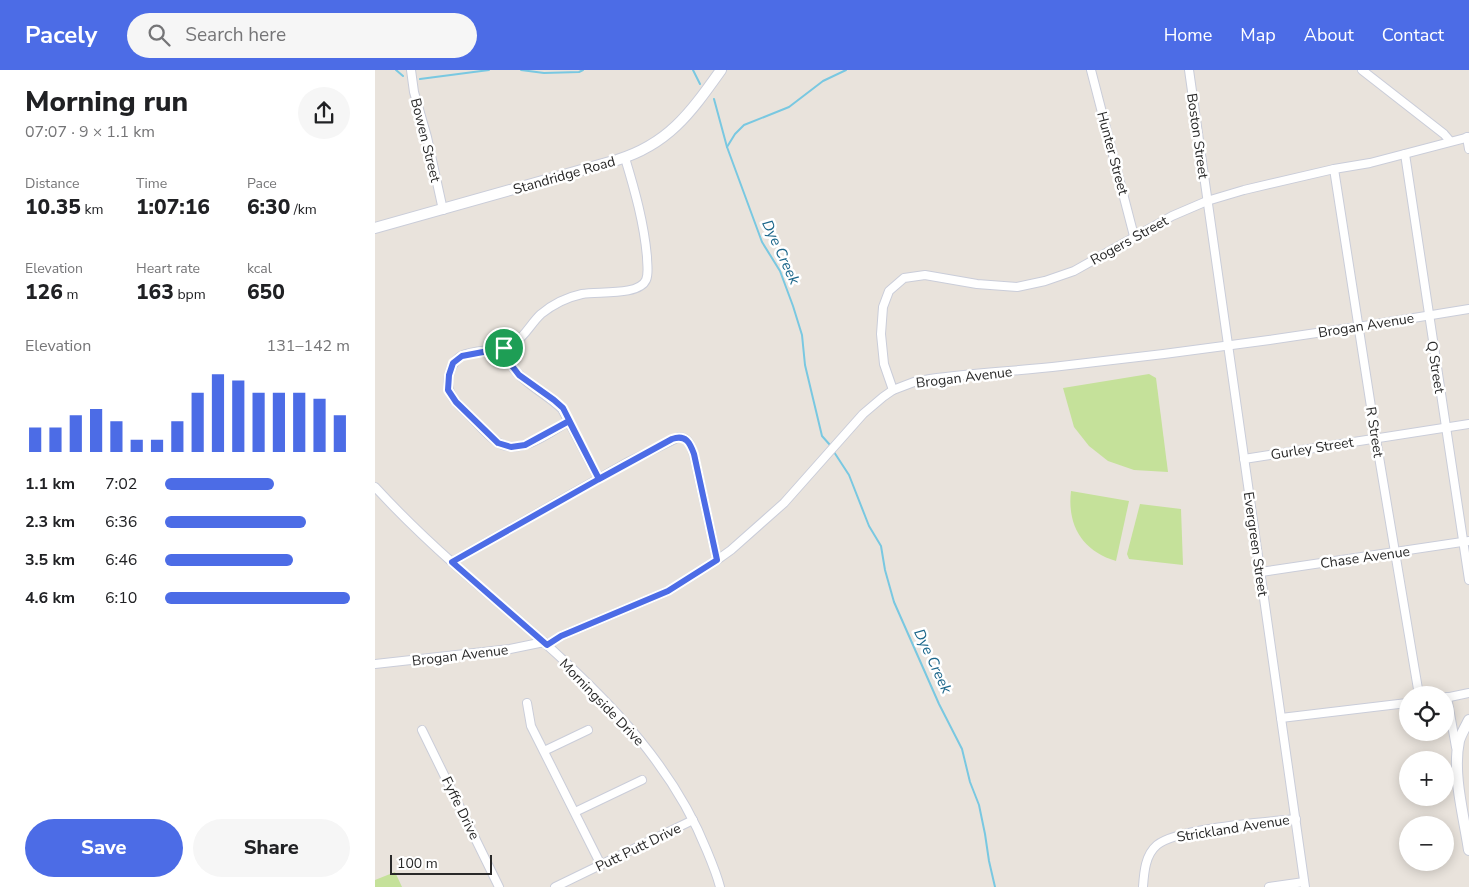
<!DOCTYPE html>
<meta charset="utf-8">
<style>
:root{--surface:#fff;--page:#f6f6f6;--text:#202124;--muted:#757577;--accent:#4c6ce6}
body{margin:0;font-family:"Nunito Sans",sans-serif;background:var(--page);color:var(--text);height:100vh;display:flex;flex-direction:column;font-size:19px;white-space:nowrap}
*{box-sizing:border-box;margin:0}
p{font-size:16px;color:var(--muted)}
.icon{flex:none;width:28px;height:28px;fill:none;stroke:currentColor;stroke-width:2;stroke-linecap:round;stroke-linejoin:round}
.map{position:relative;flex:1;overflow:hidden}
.sheet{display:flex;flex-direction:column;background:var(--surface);width:375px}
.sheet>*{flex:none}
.fabs{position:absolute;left:1024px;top:616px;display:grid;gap:10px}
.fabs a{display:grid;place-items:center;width:55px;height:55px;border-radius:50%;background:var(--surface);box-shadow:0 2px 12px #0003;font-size:25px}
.scale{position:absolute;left:15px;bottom:12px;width:102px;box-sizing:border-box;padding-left:5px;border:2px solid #292929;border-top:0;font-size:14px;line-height:18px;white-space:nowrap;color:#292929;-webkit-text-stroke:4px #fff;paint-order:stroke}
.pin{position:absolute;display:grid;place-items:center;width:42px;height:42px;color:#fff;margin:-21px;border:2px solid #fff;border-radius:50%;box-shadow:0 1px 5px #0007}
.round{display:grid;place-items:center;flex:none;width:52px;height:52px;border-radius:26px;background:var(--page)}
.head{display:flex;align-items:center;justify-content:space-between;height:85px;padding:0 25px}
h1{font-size:28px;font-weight:800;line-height:38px}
.stats{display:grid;grid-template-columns:repeat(3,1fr);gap:8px;height:85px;padding:5px 25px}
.stats div{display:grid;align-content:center}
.stats b{font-size:21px;font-weight:800}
.stats small{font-size:14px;font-weight:400}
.stats p{font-size:14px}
.chart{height:140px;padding:10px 25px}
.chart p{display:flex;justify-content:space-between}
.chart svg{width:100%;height:90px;margin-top:5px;stroke:var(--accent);stroke-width:6}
.button{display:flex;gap:10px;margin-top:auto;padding:10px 25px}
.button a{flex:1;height:58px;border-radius:30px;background:var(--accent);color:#fff;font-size:20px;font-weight:800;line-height:58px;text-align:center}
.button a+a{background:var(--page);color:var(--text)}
ul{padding:0 25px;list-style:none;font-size:16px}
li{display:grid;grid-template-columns:80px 60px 1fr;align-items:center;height:38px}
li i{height:12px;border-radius:6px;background:var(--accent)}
header{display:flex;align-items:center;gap:30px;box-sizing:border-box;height:70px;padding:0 25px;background:var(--accent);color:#fff}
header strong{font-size:24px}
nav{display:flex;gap:28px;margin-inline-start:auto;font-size:18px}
.search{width:350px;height:45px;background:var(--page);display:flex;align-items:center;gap:12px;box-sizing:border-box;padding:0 18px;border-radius:28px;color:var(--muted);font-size:19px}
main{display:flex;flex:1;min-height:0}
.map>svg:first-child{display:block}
.pitch{fill:#c5e19a}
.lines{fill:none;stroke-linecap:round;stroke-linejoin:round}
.stream{stroke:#79c8e1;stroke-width:2}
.minor-casing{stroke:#cacdd9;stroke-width:10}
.tertiary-casing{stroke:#cacdd9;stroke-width:12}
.minor{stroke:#fff;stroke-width:8}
.tertiary{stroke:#fff;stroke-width:10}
.route-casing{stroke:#fff;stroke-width:10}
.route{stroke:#4c6ce6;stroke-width:6}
.labels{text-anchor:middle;stroke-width:5;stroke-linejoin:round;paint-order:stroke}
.street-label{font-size:14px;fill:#292929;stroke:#fff}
.water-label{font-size:15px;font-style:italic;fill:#1b668a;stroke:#fff}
</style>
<header>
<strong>Pacely</strong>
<div class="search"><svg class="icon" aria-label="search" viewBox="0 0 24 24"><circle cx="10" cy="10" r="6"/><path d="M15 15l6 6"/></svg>Search here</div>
<nav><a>Home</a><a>Map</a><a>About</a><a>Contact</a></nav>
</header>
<main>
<section class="sheet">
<div class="head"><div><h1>Morning run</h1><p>07:07 · 9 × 1.1 km</p></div><a class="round"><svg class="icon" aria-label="share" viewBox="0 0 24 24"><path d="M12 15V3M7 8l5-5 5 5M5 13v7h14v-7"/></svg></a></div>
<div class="stats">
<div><p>Distance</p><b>10.35<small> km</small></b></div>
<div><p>Time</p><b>1:07:16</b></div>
<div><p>Pace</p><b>6:30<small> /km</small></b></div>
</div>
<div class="stats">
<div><p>Elevation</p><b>126<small> m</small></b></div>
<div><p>Heart rate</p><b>163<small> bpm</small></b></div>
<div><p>kcal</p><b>650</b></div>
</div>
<div class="chart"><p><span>Elevation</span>131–142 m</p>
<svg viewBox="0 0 160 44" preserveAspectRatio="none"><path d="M5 44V32M15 44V32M25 44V26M35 44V23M45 44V29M55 44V38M65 44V38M75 44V29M85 44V15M95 44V6M105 44V9M115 44V15M125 44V15M135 44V15M145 44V18M155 44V26"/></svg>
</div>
<ul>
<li><b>1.1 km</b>7:02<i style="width:59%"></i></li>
<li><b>2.3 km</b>6:36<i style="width:76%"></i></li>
<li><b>3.5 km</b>6:46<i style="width:69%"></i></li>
<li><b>4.6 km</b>6:10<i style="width:100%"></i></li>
</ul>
<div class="button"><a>Save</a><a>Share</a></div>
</section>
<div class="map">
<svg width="1094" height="817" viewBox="0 0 1094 817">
<rect width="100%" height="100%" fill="#e9e3dc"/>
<g class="pitch">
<polygon points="774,304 781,308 793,402 759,400 733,391 714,376 699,357 688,318"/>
<path d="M696 421 754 431 741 491C707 481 692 455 696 421Z"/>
<polygon points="765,434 806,439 808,495 754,489 752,484"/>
<polygon points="20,802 27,817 0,817 0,810"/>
</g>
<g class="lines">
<g class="stream">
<polyline points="21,0 28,6"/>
<polyline points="146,0 169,3 204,2 208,0"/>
<polyline points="318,0 325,14"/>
<polyline points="45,9 114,0"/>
<polyline points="339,29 352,77 387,172 405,201 418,236 427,265 430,295 447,366 455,375"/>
<polyline points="352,77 360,64 369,55 414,37 448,11 471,0"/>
<polyline points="459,382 474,405 494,456 506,476 510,500 519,532 564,634 587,679 595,712 604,735 610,764 614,791 620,817"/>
</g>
<g class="minor-casing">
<g id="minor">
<polyline points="36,0 39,22 52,67 68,140"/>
<polyline points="716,0 759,166"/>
<polyline points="814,0 930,817"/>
<polyline points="987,0 1069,64 1075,71"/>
<polyline points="1092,67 1094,79"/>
<polyline points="1030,84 1094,510"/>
<polyline points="959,99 1001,369 1044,625"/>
<path d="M129 278C132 285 134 292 139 299 150 314 173 325 187 339L224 409"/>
<polyline points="518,320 509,294 506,264 508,237 514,221 529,208 550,205 602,214 642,217 670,211 699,201 797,146 832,131 869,120 959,99 995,93 1094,67"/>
<path d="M194 351C175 362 145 387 122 372 112 365 103 354 95 346 85 336 73 327 73 312 74 302 77 292 86 286 101 278 122 283 138 274 150 267 156 253 166 244 177 235 193 227 207 224 223 221 264 226 271 210 274 203 272 195 272 187 269 153 260 121 250 88"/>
<polyline points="869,389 1094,354"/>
<path d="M0 417C25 444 52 470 79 494 174 578 284 660 332 781 337 793 342 805 345 817"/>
<path d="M77 492 251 393 304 367C314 368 316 376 319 385L342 490"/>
<polyline points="886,502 1094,471"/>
<path d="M172 575 186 566 293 521 342 490 356 480 409 433 488 344 508 327 518 320 539 312 555 309C599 303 642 301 686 296 823 281 959 262 1094 239"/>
<polyline points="0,594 135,579 169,572"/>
<polyline points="1072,627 1081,677"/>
<polyline points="1070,628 1094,623"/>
<polyline points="152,633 156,656 226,795"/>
<polyline points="906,648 1032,633"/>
<polyline points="47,660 124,817"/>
<polyline points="169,681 213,660"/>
<polyline points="200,742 267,710"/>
<polyline points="180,817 318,750"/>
<path d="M768 817C769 803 770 785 782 775 803 758 892 752 921 749"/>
<polyline points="894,817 929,812"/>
</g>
</g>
<g class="tertiary-casing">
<g id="tertiary">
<path d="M0 158 242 90C294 74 316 42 346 0"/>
<path d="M1094 650C1091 656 1086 664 1084 671 1077 704 1089 746 1094 780"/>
</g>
</g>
<use href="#minor" class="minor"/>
<use href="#tertiary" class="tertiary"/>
</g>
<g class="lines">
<g class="route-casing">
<path id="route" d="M129 278 87 286 78 293 74 305 73 320 81 332 123 373 136 377 150 375 194 351 224 409 77 492 172 575 186 566 293 521 342 490 319 384C315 373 311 364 297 369L224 409 188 338 179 330 144 305 134 292 129 278"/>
</g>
<use href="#route" class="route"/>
</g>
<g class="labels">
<g class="street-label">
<text transform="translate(823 66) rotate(82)" y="5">Boston Street</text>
<text transform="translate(51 70) rotate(76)" y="5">Bowen Street</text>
<text transform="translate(738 83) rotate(75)" y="5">Hunter Street</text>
<text transform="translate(189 105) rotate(-16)" y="5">Standridge Road</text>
<text transform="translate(754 170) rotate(-29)" y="5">Rogers Street</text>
<text transform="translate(991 255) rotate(-9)" y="5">Brogan Avenue</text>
<text transform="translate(1061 297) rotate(81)" y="5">Q Street</text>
<text transform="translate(589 307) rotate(-7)" y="5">Brogan Avenue</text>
<text transform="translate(1000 362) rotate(81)" y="5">R Street</text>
<text transform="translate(937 378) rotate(-9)" y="5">Gurley Street</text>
<text transform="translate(881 474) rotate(82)" y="5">Evergreen Street</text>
<text transform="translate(990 487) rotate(-8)" y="5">Chase Avenue</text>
<text transform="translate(85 585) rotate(-7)" y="5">Brogan Avenue</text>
<text transform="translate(227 632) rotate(46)" y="5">Morningside Drive</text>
<text transform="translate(86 738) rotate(64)" y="5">Fyffe Drive</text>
<text transform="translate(858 758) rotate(-9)" y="5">Strickland Avenue</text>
<text transform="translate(263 777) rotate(-26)" y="5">Putt Putt Drive</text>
</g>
<g class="water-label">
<text transform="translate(406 182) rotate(65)" y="5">Dye Creek</text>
<text transform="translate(558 591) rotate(65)" y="5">Dye Creek</text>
</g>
</g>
</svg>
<div class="fabs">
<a><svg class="icon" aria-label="locate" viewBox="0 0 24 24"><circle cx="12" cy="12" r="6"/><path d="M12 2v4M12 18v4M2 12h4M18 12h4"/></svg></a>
<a>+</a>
<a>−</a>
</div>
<div class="scale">100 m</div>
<div class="pin" style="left:129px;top:278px;background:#1e9e55"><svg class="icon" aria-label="arrive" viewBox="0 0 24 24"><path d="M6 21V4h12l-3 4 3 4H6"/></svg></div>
</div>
</main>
